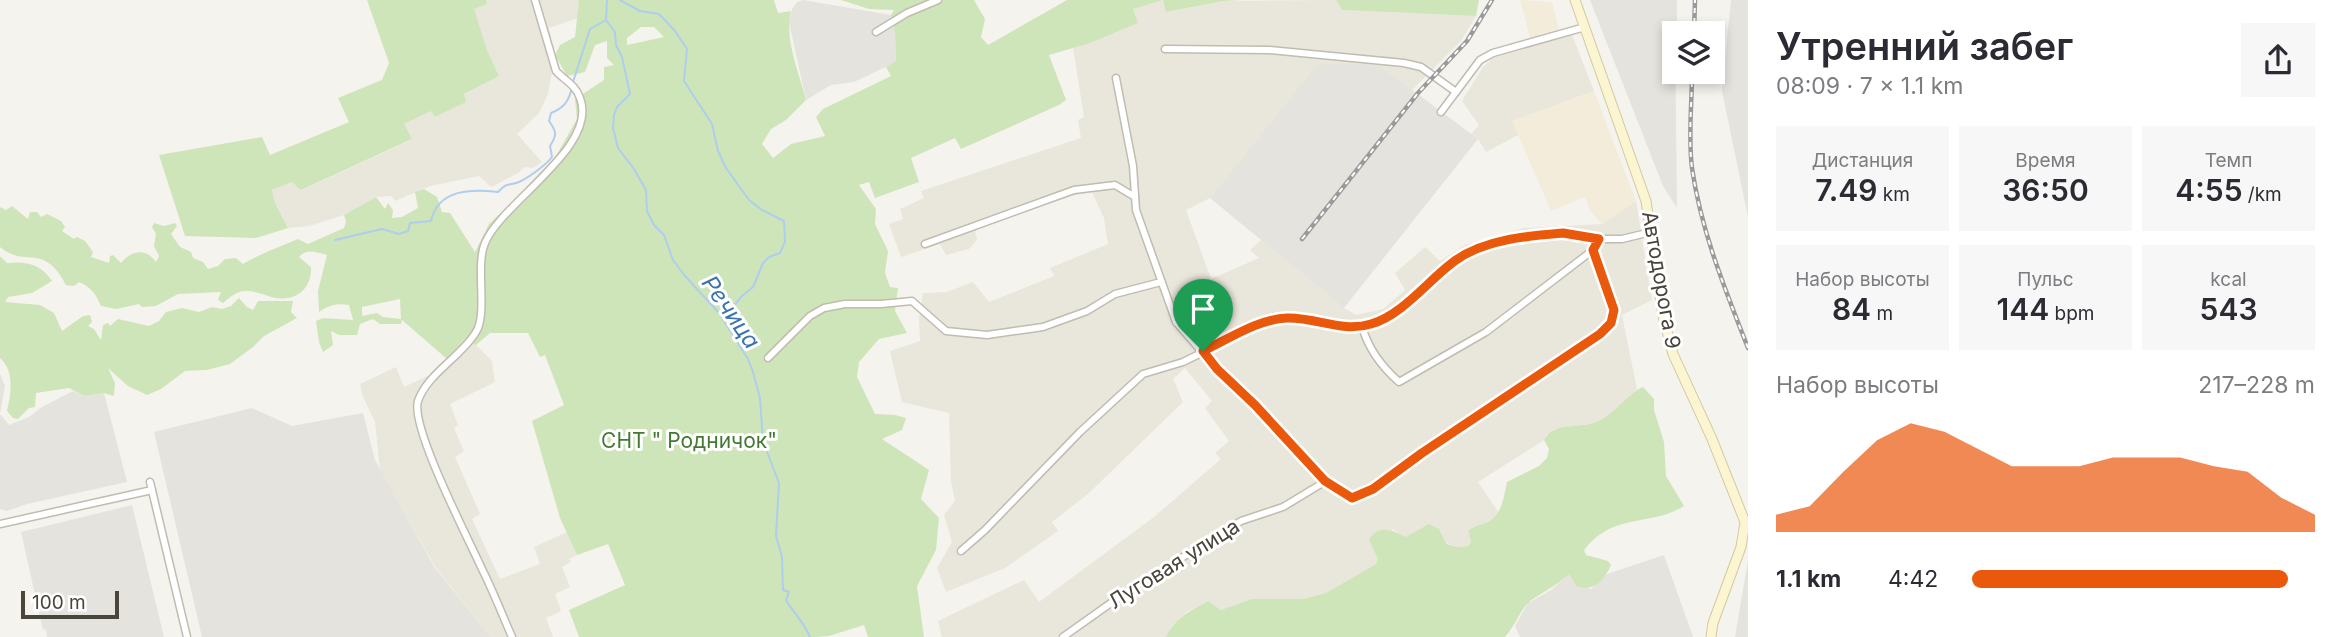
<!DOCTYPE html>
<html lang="ru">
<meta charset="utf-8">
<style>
:root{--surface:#fff;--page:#f7f7f7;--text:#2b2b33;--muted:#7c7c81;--accent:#ea580c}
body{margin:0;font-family:Inter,sans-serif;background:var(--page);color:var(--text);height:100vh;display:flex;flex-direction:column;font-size:26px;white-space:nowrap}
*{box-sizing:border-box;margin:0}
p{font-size:23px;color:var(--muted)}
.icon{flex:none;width:38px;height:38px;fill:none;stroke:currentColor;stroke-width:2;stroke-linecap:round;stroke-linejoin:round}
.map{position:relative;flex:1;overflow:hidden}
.details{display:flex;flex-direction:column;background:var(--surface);width:595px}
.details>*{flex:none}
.controls{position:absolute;left:1662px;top:21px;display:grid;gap:14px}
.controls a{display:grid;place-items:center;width:63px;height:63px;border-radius:0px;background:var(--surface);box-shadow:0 4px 10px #0003;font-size:35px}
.scale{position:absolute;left:21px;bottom:18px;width:98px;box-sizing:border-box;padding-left:7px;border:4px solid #49453b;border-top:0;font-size:19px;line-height:24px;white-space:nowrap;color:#49453b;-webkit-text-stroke:5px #fff;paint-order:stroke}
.pin{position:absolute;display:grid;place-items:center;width:60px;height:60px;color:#fff;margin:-72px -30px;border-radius:50% 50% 50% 0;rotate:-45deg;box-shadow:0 0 7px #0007}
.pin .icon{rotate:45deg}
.round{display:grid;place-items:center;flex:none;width:74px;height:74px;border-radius:0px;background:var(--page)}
.headline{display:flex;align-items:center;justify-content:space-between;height:119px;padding:0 28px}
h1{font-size:38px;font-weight:600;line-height:52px}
.stats{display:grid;grid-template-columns:repeat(3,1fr);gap:10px;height:119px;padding:7px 28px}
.stats div{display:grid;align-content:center;border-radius:0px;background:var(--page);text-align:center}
.stats b{font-size:30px;font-weight:600}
.stats small{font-size:19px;font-weight:400}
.stats p{font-size:19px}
.chart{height:196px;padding:14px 28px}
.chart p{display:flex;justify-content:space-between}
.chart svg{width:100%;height:126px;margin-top:7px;fill:var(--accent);opacity:.7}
ul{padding:0 28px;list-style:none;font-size:23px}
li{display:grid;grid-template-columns:112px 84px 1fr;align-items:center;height:52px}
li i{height:18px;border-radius:9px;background:var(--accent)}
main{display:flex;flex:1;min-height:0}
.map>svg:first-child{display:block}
.residential{fill:#e9e6db}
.commercial{fill:#f4ecdb}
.industrial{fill:#e5e3de}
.green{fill:#cee5ba;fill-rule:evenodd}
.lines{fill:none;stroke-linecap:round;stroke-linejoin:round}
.stream{stroke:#afcdec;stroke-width:2}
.street-casing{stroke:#c0bcb0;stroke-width:9}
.secondary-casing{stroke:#d1c9a0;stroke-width:11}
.street{stroke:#fff;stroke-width:6}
.secondary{stroke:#fbf5d1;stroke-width:9}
.rail-casing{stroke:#9a9a9a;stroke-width:4.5}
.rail{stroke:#fff;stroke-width:2;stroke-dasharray:5;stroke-linecap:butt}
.route-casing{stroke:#fff;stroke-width:14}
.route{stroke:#ea580c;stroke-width:9}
.labels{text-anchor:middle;stroke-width:6;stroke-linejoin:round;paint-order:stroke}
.street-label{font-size:21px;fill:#49453b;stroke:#fff}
.park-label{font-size:21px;fill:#457831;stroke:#fff}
.water-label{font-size:23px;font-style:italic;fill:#3b73ae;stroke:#fff}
</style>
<main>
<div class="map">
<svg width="1748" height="637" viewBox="0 0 1748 637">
<rect width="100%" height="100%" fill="#f5f3ed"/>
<g class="residential">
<polygon points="486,0 579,0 578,18 549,28 555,55 548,94 539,113 517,134 542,162 533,168 525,167 518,173 491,187 479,176 430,186 395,201 392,196 376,197 344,215 309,226 288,228 275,203 272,190 292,182 302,190 411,140 404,124 432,110 435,117 465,102 464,94 499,76 487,50 473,9 487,4"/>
<polygon points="1163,0 1167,12 1224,1 1336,0 1342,10 1476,16 1461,41 1412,90 1380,66 1317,66 1210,198 1186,210 1211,279 1259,258 1250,250 1261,240 1344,308 1356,315 1383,309 1405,290 1395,273 1425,247 1440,261 1465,245 1524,228 1602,224 1636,201 1652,300 1622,315 1637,389 1626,402 1599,422 1555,429 1546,435 1544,440 1478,482 1499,513 1491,521 1472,527 1468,531 1471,542 1468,546 1457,547 1447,543 1439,529 1406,537 1392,529 1376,564 1326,593 1303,599 1252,599 1221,610 1208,601 1188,611 1171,627 1166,637 942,637 938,621 1024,580 1039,602 1154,517 1221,459 1215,453 1229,441 1205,408 1212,401 1185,368 1173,379 1183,402 1089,493 1052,522 1058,531 1005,568 946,592 937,568 952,542 944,515 955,501 951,481 949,413 902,402 890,351 920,341 919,319 923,293 947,292 973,282 989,302 1054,276 1050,268 1108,244 1104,218 1092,192 1072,196 975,229 977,240 969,249 946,255 940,244 901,257 889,224 903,219 900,209 924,198 921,191 1081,138 1078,120 1084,117 1073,48 1137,23 1132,9"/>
<polygon points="1572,35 1594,91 1513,121 1520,134 1486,152 1478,139 1471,134 1479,125 1462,101 1483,67 1493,58"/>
<polygon points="465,339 476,345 492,361 495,382 450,404 458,425 454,428 464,451 455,457 480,514 472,519 500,579 540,564 534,547 567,532 577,555 569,559 571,562 562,567 570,587 555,594 561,611 546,618 553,637 491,637 436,568 380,470 375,422 363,397 360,384 396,367 404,387 434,373"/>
</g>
<g class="commercial">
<polygon points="1520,0 1552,2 1559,29 1530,38"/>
<polygon points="1594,91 1636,201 1602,224 1590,211 1585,197 1551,211 1512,121"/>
</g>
<g class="industrial">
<polygon points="803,0 891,15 895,34 896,62 854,82 831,85 806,100 789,22 792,9 797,2"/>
<polygon points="1590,0 1677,0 1677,33 1675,33 1677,208 1663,186"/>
<polygon points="1731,0 1748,0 1748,217 1722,91"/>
<polygon points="1359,64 1380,66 1478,139 1344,308 1210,198 1317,65"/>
<polygon points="0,374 5,386 0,414 9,425 29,417 42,407 73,391 84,396 104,393 127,482 27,504 7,511 0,509"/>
<polygon points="252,408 292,426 363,413 375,460 435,568 491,637 202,637 154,432"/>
<polygon points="132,505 164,637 47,637 46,629 43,630 21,532"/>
<polygon points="1664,555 1693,637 1520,637 1515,626 1528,603 1551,590 1570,573 1572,580 1591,589 1607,574"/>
<polygon points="1748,560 1748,637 1735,637"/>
</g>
<g class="green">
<polygon points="367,0 486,0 487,4 474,9 487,50 499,76 464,94 466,102 435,117 431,111 404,124 412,139 301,190 292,182 272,190 275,203 288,228 256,238 185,236 159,155 262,137 270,155 349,122 338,98 382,80 389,63"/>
<path d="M579 0H774L778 13 791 11C784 39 799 72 806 100L786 120 771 129 762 144 773 158 791 144 825 136 816 117 823 109 891 76 886 67 896 61 895 34 891 15 894 10 869 9 841 0H974L985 19 981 37 988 45 1067 0H1242L1224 1 1166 12 1163 0 1133 9 1138 23 1090 43 1049 55 1066 100 1059 105 961 149 955 138 911 158 919 182 875 198 869 182 859 185 876 209 875 224 888 251 885 273 890 287 898 288 895 311 907 333 879 339 859 362 857 377 875 414 895 415 906 418 902 430 882 439 929 470 921 499 939 518 936 550 917 586 924 637H868L864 625 829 636 816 637H579L569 610 625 585 608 544 577 555 560 518 532 421 564 405 545 355 540 357 528 333H490L476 345 465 339 447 359 402 320 401 324H380L373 319 360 324 357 335H339L331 331 333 345 323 352 319 342 316 321 323 318 353 320 349 305C337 303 329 305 319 312L318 291 327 255C316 252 307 248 299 257L311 267C312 289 296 301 275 298 266 296 257 291 247 291 238 290 230 297 223 303L218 300 221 292 178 294 156 306 142 307 139 304 116 309 101 306C96 294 91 287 79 282L74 286 66 285C43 241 26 269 0 247V207L6 210 12 206 28 219 30 212H37L41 217 47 214 61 221 65 227 62 231 74 239 77 237 85 241 93 252 91 257 109 263 110 256 113 255 121 263C132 250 146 248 156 262L159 256 154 246 156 234 152 227 154 223 164 226 175 223 177 226 171 234 180 247 191 252 193 258 203 262 208 269 218 266 225 259 236 258 243 264C262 253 279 247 298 239L308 244 344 228 346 222 344 215 376 197 385 209 388 203 393 210 392 218 402 217 418 208 415 192 424 189 437 197 442 212 450 213 475 252 489 224 551 165 577 119 575 99 604 80V67L614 65 607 58V41L595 45 585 72 567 76 555 55 560 45 575 37ZM641 27H654L664 37 627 45V38ZM400 299 401 319 383 317 377 313 362 316V307Z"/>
<polygon points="1336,0 1479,0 1476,16 1342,10"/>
<path d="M0 256 7 263C27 261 41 264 52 281L32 293 8 297 5 302 40 305 54 313 62 331 83 316 90 315 92 322 88 326 94 329 101 340 103 325 108 323 110 326 118 319 149 326 159 321 166 312 182 308 199 312 212 307 222 309 231 306 239 298 247 307 253 310 258 301H293L291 312 297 318 264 336 253 347 230 364 207 370 185 371 161 389 147 395 128 386 108 368 115 383 114 396 104 393 84 396 69 388 36 393 35 407 29 408 18 419 13 418 7 411C11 394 15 371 0 358Z"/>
<path d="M1643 387 1654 399V410L1664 442 1666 476 1684 506C1651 527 1613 512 1584 550L1586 555 1608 561 1611 565C1604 581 1594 592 1576 586L1569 574C1557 586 1536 595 1527 604 1519 613 1514 627 1505 637H1166C1174 619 1191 610 1208 601L1221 610 1252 599H1303L1326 593 1376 564 1378 559 1369 540C1378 524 1393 530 1406 537L1429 524 1439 529 1447 544 1457 547 1468 546 1471 542 1468 531C1474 525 1481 525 1488 522 1502 515 1504 496 1507 482L1539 466 1547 458 1549 449 1544 440C1552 421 1584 429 1599 421 1614 414 1631 391 1643 387Z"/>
</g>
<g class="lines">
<g class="stream">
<path d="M607 0 606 20 615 32 616 45 622 57 630 94 617 107 614 115 613 128 618 148 634 169 646 190 647 211 654 225 664 235 673 260 685 276 719 313 748 359 753 372 760 398 763 441 779 483 776 536 782 557 783 590 789 592 786 600C794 614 804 622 810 637"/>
<polyline points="620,0 640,11 659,14 675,31 687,49 684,81 712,124 718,151 726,168 749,200 762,210 784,221 785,242 780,253 769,257 763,263 753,287 742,296 724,318"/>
<polyline points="573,82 590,29 606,20"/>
<path d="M335 240 382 229 399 234 408 231 410 223 431 221C438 189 471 189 498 192 507 182 508 186 519 182 528 178 546 165 552 157L550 146C557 135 557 132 549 121L551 113C564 108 569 101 572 87"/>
</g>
<g class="street-casing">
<g id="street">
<polyline points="876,32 907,13 938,0"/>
<polyline points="1165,49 1269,50 1404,63 1421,67 1456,92"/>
<polyline points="1116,78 1133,166 1136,210 1176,322 1217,369 1255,405 1326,481 1352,498 1373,489 1422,453 1600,334 1611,323 1614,310 1593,250 1599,239"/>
<polyline points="1441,112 1480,60 1493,53 1585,27"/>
<polyline points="925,244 1074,190 1115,185 1135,197"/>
<path d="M1362 326C1368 349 1381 366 1399 382L1486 332 1593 250"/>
<polyline points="768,358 810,316 824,308 845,304 881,304 912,301 946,331 987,335 1043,327 1087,311 1115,294 1161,282"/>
<polyline points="150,482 187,637"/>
<polyline points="0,524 152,490"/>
<polyline points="961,551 985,530 1080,432 1143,374 1183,362 1258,325 1285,318 1309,319 1332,326 1353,327 1372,324 1408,301 1457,259 1483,246 1524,236 1563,233 1599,239 1622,239 1651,232"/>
<path d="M512 637C502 614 493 591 482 569 469 540 410 427 418 401 427 374 462 356 476 332 488 313 475 266 485 243 502 202 599 147 580 98 576 85 564 80 556 71L535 0"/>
<polyline points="1063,637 1125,593 1241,521 1283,507 1326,481"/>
</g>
</g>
<g class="secondary-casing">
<polyline id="secondary" points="1575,0 1646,201 1663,316 1673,354 1712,439 1745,522 1741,547 1713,623 1711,637"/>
</g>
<use href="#street" class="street"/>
<use href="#secondary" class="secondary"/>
<g class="rail-casing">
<g id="rail">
<polyline points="1694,33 1695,0"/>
<path d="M1692 72C1692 104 1688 137 1692 168 1701 231 1725 289 1748 348"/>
<polyline points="1302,239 1418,93 1467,41 1492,0"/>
</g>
</g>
<use href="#rail" class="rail"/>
</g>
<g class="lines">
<g class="route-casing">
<path id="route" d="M1563 233 1599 239 1593 250 1614 310 1611 323 1600 334 1422 453 1373 489 1352 498 1325 481 1255 405 1217 369 1203 351C1229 339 1258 319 1287 318 1316 317 1342 333 1371 324 1403 315 1429 279 1456 260 1486 239 1528 236 1563 233Z"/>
</g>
<use href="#route" class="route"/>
</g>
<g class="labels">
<g class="street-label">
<text transform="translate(1661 280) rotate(80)" y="7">Автодорога 9</text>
<text transform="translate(1174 564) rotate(-32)" y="7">Луговая улица</text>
</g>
<g class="park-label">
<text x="689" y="448">СНТ " Родничок"</text>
</g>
<g class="water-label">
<text transform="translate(731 312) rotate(55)" y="8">Речица</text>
</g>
</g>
</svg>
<div class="controls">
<a><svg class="icon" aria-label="layers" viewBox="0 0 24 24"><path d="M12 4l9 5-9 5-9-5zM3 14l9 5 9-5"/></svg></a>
</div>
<div class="scale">100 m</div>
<div class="pin" style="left:1203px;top:351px;background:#1e9e55"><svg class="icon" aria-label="arrive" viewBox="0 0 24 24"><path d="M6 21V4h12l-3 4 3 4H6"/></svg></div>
</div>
<section class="details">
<div class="headline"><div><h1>Утренний забег</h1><p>08:09 · 7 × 1.1 km</p></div><a class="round"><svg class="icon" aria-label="share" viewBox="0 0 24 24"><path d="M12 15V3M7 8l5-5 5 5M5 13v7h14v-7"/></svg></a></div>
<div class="stats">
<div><p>Дистанция</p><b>7.49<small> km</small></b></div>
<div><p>Время</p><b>36:50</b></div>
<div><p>Темп</p><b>4:55<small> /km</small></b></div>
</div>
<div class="stats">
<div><p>Набор высоты</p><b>84<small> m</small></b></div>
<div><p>Пульс</p><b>144<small> bpm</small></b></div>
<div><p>kcal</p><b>543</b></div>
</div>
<div class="chart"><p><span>Набор высоты</span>217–228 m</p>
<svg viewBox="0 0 160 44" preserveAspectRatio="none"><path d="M0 44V38L10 35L20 23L30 12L40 6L50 9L60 15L70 21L80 21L90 21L100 18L110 18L120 18L130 21L140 23L150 32L160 38V44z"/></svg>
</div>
<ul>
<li><b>1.1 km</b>4:42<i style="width:92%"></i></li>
</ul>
</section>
</main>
